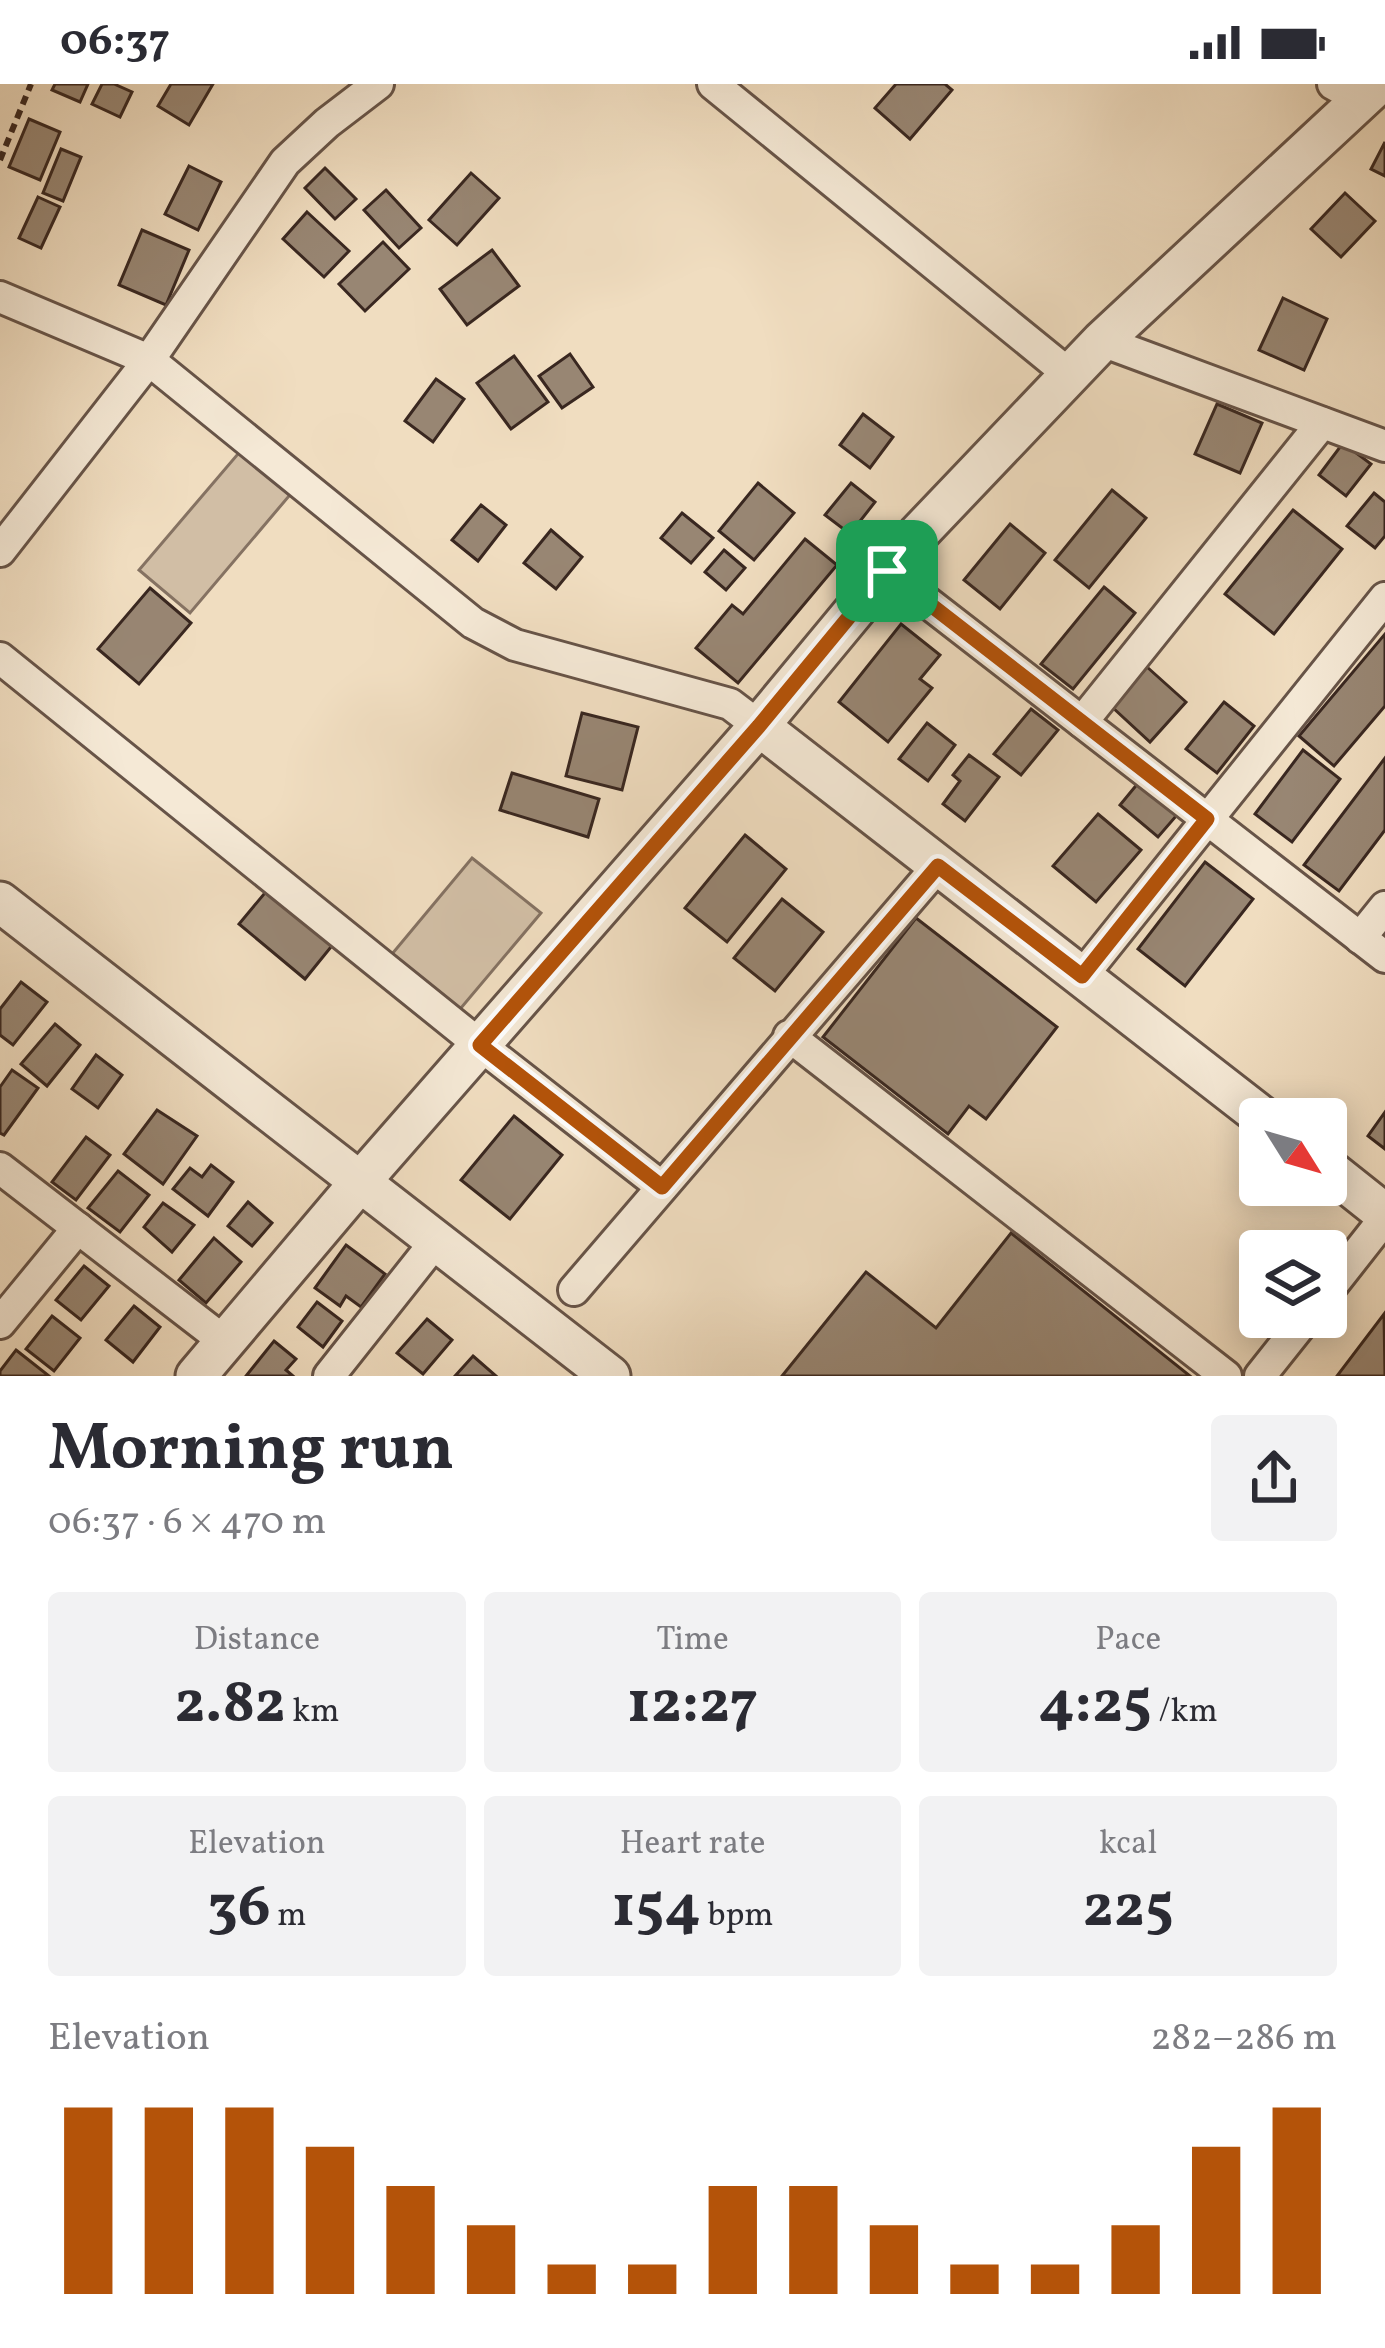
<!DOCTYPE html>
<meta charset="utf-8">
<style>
:root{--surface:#fff;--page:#f2f2f3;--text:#2b2b33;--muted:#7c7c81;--accent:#b45309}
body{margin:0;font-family:Vollkorn,serif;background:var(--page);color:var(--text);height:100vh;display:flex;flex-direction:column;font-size:45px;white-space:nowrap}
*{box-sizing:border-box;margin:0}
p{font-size:39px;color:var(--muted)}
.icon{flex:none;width:66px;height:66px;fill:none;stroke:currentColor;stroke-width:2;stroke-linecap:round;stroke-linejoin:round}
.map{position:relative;height:1292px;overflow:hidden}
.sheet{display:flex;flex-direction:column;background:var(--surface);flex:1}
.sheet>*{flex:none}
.needle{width:78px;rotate:127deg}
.fabs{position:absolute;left:1239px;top:1014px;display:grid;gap:24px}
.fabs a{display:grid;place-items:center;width:108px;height:108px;border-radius:12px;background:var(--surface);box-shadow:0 6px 30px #0003;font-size:60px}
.pin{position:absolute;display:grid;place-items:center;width:102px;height:102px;color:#fff;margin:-51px;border-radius:24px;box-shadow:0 6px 18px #0006}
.round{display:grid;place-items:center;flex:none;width:126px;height:126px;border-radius:12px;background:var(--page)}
.overview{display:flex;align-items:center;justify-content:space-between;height:204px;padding:0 48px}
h1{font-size:66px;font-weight:700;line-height:90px}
.metrics{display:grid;grid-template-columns:repeat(3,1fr);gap:18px;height:204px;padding:12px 48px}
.metrics div{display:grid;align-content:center;border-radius:12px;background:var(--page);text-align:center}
.metrics b{font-size:60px;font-weight:700}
.metrics small{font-size:33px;font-weight:400}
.metrics p{font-size:33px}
.chart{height:336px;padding:24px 48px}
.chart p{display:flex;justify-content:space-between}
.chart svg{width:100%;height:216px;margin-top:12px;stroke:var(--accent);stroke-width:6}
.status{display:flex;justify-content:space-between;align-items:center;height:84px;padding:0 60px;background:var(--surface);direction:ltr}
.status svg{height:33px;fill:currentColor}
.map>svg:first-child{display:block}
.green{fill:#d1bea5;stroke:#857262;stroke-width:3}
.building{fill:#988673;stroke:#392720;stroke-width:3}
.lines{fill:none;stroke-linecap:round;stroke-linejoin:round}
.minor-casing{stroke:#675448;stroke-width:36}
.tertiary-casing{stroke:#675448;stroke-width:45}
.path{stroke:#392720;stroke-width:6;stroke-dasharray:9 6;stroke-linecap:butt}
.minor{stroke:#f5e9d6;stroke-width:30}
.tertiary{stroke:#f5e9d6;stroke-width:39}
.route-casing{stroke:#fff;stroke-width:24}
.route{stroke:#b45309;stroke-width:15}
</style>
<div class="status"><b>06:37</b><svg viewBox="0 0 49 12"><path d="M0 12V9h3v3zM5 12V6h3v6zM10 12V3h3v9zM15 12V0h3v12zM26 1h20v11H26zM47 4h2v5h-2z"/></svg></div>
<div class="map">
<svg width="1385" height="1292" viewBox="0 0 1385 1292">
<rect width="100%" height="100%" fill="#f0ddc0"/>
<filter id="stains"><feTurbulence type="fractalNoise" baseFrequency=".00167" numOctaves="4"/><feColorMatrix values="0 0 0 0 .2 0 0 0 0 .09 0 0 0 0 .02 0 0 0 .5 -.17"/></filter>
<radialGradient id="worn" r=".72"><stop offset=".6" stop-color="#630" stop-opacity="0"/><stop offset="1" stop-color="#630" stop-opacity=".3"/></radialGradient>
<g class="green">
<polygon points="249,357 300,399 190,529 139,486"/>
<polygon points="472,774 541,829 450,937 382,882"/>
</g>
<g class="building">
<polygon points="55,0 88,0 80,18 52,6"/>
<polygon points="102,0 114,0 132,8 120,33 92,20"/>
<polygon points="171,0 213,0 189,41 158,22"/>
<polygon points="896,0 945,0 952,6 910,55 875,24"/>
<polygon points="29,35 60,48 40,96 9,83"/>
<polygon points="1385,58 1385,92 1371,85"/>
<polygon points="61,65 81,73 63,117 43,109"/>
<polygon points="189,82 221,98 198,146 165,130"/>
<polygon points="325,84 356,115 335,135 305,104"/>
<polygon points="471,89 499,114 457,161 429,136"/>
<polygon points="386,106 421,144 399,164 364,126"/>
<polygon points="1345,109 1375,137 1341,173 1311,145"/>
<polygon points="38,113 60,123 41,164 19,154"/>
<polygon points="307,128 349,167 324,193 283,155"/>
<polygon points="142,146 189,166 166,221 119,201"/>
<polygon points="383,158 409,185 365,227 339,200"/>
<polygon points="492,166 519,202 467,241 440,205"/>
<polygon points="1283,214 1327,235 1304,286 1259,266"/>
<polygon points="570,270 593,303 562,324 539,292"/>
<polygon points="514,272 548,318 511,345 477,299"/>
<polygon points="436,295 464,315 433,358 405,337"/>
<polygon points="1217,320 1262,339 1240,389 1195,370"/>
<polygon points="863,330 893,353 870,384 840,361"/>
<polygon points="1343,359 1371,380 1346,412 1319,391"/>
<polygon points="758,399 794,429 754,476 719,447"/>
<polygon points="851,399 875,418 850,450 825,431"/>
<polygon points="1112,406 1146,434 1089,504 1055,476"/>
<polygon points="1374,409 1385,418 1385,452 1375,464 1347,442"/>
<polygon points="481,421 506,441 478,477 452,456"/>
<polygon points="1293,426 1342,465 1274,550 1225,510"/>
<polygon points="682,429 713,454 691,479 661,454"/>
<polygon points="1010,440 1045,469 1000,525 964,496"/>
<polygon points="551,446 582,473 556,505 524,479"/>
<polygon points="805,455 837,481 738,599 696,564 732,521 743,530"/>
<polygon points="724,466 745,484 726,506 705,488"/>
<polygon points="1104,503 1135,529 1073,605 1041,580"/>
<polygon points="150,504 191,539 139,600 98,565"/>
<polygon points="901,540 940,571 920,595 932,604 888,658 839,618"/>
<polygon points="1385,550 1385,622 1334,682 1299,652"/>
<polygon points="1147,583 1186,618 1150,658 1112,623"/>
<polygon points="1224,618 1254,642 1217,689 1186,665"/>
<polygon points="1031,625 1058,646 1021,691 994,670"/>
<polygon points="582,629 638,643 622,706 566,692"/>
<polygon points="927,639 955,661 928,697 899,675"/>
<polygon points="1303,666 1340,695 1292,758 1255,730"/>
<polygon points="969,671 999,693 965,737 943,720 960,697 953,691"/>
<polygon points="1385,674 1385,746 1339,807 1304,781"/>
<polygon points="512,689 599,715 588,753 500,726"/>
<polygon points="1139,698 1177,731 1158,753 1120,721"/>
<polygon points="1098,730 1141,766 1096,818 1053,782"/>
<polygon points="745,751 786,785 727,858 685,824"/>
<polygon points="1205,778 1253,815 1185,902 1138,865"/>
<polygon points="269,804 335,858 305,895 239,840"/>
<polygon points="782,815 823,848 775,907 734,874"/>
<polygon points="916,834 1057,943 986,1035 969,1022 948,1050 823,953"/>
<polygon points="21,898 47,918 13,961 0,951 0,925"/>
<polygon points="55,940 80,961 47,1002 21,980"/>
<polygon points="96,971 122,991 98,1024 72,1005"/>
<polygon points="12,986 38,1004 4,1051 0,1049 0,1003"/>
<polygon points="157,1026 197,1052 163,1100 124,1070"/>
<polygon points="1385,1028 1385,1065 1368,1052"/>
<polygon points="514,1032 562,1071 510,1135 461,1096"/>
<polygon points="86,1053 110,1071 76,1116 52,1098"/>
<polygon points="211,1081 233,1098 208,1132 173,1105 190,1084 202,1093"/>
<polygon points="118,1087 149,1111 120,1148 88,1124"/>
<polygon points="248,1118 272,1139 252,1162 228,1142"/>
<polygon points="163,1119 194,1141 172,1168 144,1143"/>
<polygon points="1011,1149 1190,1292 782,1292 866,1188 936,1244"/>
<polygon points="214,1154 241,1178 206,1219 179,1196"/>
<polygon points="346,1161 385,1190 361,1223 346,1212 340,1222 315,1204"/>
<polygon points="84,1182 109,1202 81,1236 56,1216"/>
<polygon points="317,1218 342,1237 323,1263 298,1243"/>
<polygon points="134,1222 160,1243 133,1278 106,1256"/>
<polygon points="1384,1230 1385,1292 1337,1292"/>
<polygon points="52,1232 80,1254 54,1287 26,1265"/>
<polygon points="427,1235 452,1256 423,1290 397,1269"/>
<polygon points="274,1257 296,1275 286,1286 293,1292 246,1292"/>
<polygon points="16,1266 49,1292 0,1292 0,1287"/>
<polygon points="473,1272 496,1292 455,1292"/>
</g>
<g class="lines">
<g class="minor-casing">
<g id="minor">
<polyline points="713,0 1070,291"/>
<polyline points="1333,0 1362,16"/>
<polyline points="0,213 149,276 473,539 515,561 730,620 759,642"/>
<polyline points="1102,257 1385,362"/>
<polyline points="0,467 149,276 285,78 327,39 378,0"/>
<polyline points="887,487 1385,873"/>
<polyline points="0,574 480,961 662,1103"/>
<polyline points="1082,638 1322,339"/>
<polyline points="1360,854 1385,823"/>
<polyline points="1082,892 1385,514"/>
<polyline points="789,952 1226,1292"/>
<polyline points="0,1084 224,1257"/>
<polyline points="574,1206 938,782"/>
<polyline points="1326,1209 1385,1134"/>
<polyline points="0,1239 78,1144"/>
<polyline points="329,1292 436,1157"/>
<polyline points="1260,1292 1307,1233"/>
</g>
</g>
<g class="tertiary-casing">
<g id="tertiary">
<polyline points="759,642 1265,1035"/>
<polyline points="0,818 610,1292"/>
<polyline points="1326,1083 1385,1130"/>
<polyline points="196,1292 360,1098 759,642 918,450 1102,257 1378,0"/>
</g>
</g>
<polyline class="path" points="0,76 31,0"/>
<use href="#minor" class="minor"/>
<use href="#tertiary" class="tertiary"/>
</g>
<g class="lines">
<g class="route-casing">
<polygon id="route" points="887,487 1207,735 1082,892 938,782 662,1103 480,961 759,642"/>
</g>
<use href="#route" class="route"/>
</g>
<rect width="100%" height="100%" filter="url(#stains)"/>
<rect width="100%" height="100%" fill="url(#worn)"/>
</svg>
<div class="fabs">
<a><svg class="needle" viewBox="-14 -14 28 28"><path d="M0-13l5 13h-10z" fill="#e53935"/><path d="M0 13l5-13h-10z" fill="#7c7c81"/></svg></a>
<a><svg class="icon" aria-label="layers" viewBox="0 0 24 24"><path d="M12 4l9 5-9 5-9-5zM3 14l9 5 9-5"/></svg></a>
</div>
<div class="pin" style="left:887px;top:487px;background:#1e9e55"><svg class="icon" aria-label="arrive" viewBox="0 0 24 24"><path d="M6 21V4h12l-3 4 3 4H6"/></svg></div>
</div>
<section class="sheet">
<div class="overview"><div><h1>Morning run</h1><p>06:37 · 6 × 470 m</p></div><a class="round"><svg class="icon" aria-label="share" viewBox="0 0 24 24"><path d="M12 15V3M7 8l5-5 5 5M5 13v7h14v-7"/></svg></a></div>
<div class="metrics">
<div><p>Distance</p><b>2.82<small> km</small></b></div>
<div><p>Time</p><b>12:27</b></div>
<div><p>Pace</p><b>4:25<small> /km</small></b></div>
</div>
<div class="metrics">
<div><p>Elevation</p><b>36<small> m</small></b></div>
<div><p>Heart rate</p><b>154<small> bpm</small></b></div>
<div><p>kcal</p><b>225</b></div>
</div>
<div class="chart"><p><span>Elevation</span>282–286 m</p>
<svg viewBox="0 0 160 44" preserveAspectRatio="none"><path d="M5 44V6M15 44V6M25 44V6M35 44V14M45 44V22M55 44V30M65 44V38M75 44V38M85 44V22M95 44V22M105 44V30M115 44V38M125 44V38M135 44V30M145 44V14M155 44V6"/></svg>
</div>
</section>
